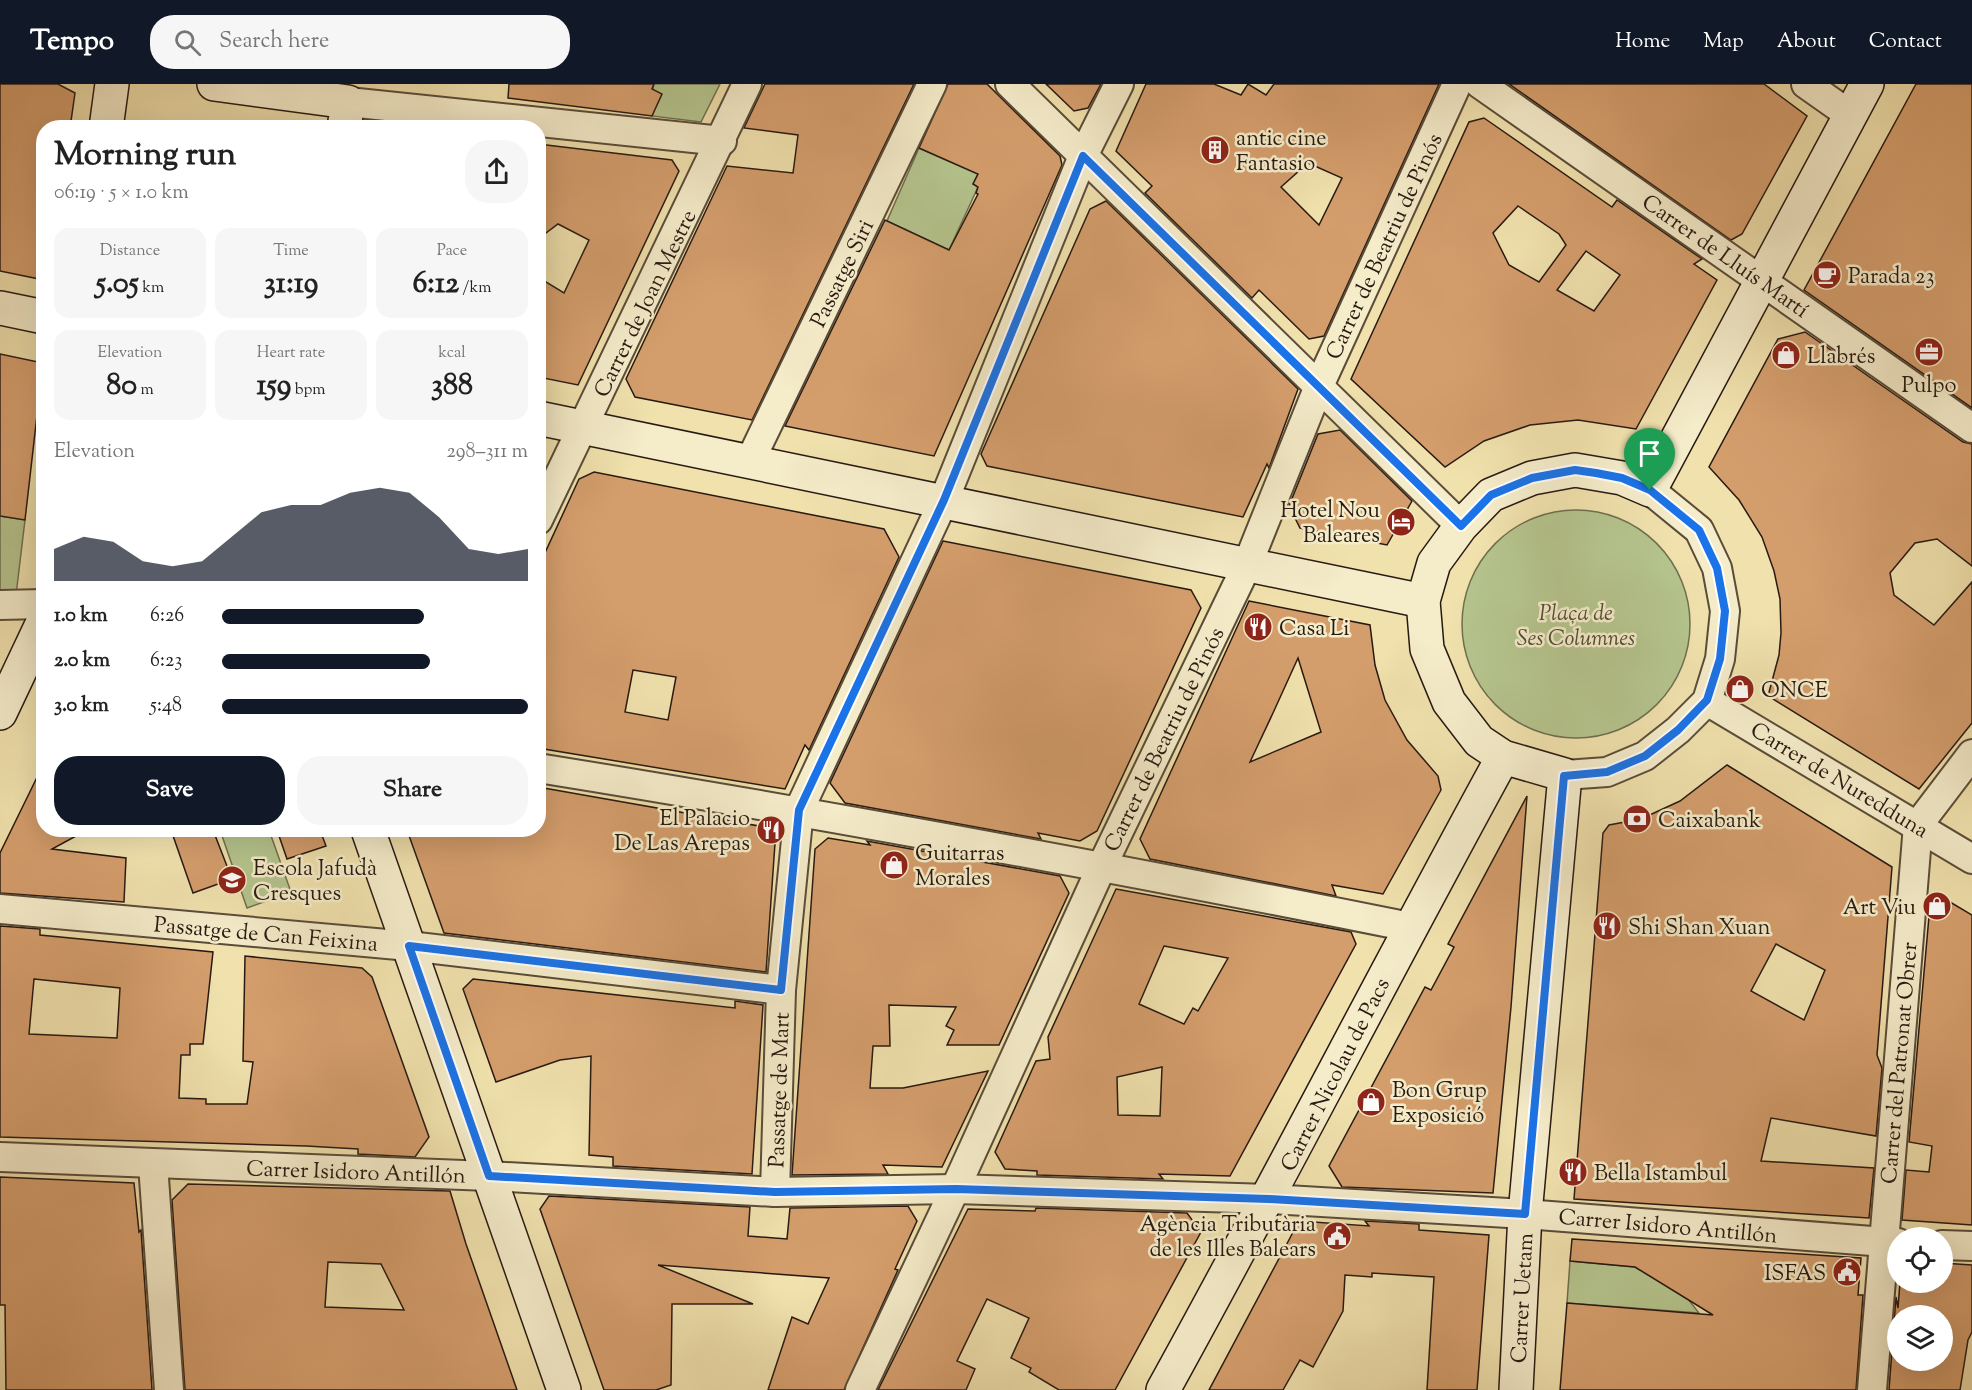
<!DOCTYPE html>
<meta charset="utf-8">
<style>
:root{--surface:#fff;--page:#f6f6f6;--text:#222;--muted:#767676;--accent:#111827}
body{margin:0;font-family:"Sorts Mill Goudy",serif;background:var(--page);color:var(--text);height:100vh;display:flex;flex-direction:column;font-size:22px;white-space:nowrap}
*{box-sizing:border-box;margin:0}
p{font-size:20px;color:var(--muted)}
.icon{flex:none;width:33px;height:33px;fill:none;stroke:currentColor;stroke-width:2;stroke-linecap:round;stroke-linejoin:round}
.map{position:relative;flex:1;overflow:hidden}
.details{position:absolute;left:36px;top:36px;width:510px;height:717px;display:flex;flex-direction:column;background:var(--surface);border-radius:24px;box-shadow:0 6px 24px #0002}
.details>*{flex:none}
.tools{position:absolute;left:1887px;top:1143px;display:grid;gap:12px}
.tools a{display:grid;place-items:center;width:66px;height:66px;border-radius:50%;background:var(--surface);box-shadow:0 6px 24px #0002;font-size:30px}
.pin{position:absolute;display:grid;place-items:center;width:51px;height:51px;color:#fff;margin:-62px -26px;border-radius:50% 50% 50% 0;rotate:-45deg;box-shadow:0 0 6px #0007}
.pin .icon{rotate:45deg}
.round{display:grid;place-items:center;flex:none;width:63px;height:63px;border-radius:24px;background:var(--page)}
.headline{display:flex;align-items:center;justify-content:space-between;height:102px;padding:0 18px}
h1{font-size:33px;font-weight:700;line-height:45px}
.metrics{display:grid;grid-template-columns:repeat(3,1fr);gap:9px;height:102px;padding:6px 18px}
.metrics div{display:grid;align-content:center;border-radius:15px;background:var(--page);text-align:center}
.metrics b{font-size:30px;font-weight:700}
.metrics small{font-size:16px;font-weight:400}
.metrics p{font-size:16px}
.chart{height:168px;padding:12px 18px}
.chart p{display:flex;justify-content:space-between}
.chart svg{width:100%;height:108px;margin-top:6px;fill:var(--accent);opacity:.7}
.action{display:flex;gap:12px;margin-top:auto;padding:12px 18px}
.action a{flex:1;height:69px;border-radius:24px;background:var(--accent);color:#fff;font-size:24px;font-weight:700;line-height:69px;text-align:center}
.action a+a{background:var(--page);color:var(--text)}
ul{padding:0 18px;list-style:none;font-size:20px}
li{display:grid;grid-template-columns:96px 72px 1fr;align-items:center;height:45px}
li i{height:15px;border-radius:8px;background:var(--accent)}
header{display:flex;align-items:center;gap:36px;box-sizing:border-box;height:84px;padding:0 30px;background:var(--accent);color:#fff}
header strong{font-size:28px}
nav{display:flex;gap:33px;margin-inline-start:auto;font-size:21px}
.search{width:420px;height:54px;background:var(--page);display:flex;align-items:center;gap:15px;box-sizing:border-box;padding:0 21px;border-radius:24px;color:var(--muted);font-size:22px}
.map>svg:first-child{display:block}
.green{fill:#b5c48d;stroke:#6e6f50;stroke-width:1.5}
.building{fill:#d49d6c;stroke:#281a12;stroke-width:1.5;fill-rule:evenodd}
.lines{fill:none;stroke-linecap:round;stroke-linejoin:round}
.street-casing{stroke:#5a4c39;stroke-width:32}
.secondary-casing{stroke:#281a12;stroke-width:36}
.street{stroke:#f5ecca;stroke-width:28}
.secondary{stroke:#f5ecca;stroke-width:33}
.route-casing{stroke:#fff;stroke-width:12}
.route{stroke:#1a73e8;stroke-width:8}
.labels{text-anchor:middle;stroke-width:5;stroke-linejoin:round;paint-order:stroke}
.poi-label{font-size:22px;fill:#281a12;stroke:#f5ecca;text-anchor:start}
.street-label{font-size:22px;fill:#281a12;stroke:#f5ecca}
.park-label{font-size:22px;font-style:italic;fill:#524d37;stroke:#f5ecca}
</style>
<header>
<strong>Tempo</strong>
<div class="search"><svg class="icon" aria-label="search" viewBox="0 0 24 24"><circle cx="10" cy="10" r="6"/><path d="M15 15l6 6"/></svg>Search here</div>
<nav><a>Home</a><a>Map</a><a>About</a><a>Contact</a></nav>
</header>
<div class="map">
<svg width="1972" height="1306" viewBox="0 0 1972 1306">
<rect width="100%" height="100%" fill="#f0e1ad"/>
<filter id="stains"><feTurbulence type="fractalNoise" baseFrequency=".00333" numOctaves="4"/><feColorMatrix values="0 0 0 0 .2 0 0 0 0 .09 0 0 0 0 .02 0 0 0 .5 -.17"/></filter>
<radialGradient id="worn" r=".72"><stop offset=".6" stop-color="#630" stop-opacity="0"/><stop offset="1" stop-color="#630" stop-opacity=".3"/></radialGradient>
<g class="green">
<path d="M654 0H720L701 38 652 32C658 19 650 11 654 0Z"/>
<polygon points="919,64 978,90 973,100 978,103 949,166 887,137"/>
<circle cx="1576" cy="540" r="114"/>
<polygon points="0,432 25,436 16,511 0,509"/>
<polygon points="220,746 269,746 291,808 247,824"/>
<polygon points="1570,1177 1635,1183 1688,1215 1699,1229 1567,1219"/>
</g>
<g class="building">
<polygon points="0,0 58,0 75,9 70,44 44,44 44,196 0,187"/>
<polygon points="509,0 654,0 652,5 662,10 652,32 508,14"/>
<polygon points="765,0 914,0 752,336 635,313 626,295 727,82 793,89 798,51 744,44"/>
<polygon points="948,0 987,0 1060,72 1062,81 934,372 785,342 885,136 949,166 978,110 976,109 978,103 973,100 978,90 919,64"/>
<polygon points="1046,0 1101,0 1088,24 1074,27"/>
<path d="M1146 0H1214L1241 11 1248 0 1266 11 1274 0H1439L1324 252 1309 255 1259 206 1252 214 1145 109 1152 102 1116 67ZM1308 79 1342 94 1319 141 1281 103Z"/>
<polygon points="1509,0 1764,0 1807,32 1742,150 1731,156"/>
<polygon points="1916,0 1972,0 1972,324 1804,206"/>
<path d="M1484 34 1612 123 1617 116 1702 175 1694 180 1717 196 1636 345 1578 336 1530 341 1484 357 1445 383 1351 295 1469 38ZM1518 122 1559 150 1566 161 1539 198 1509 181 1493 149ZM1586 167 1620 191 1594 227 1557 206Z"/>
<polygon points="538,60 672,76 679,87 578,301 538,293 538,193 564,209 589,156 558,140 538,155"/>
<polygon points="1106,117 1298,305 1269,384 1267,380 1243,433 987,382 981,370 1090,125"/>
<polygon points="1805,248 1963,358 1972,360 1972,482 1937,455 1915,459 1890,489 1894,511 1934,541 1972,498 1972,639 1919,705 1768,612 1779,571 1781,549 1780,515 1774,487 1762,453 1739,416 1709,383 1778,255"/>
<polygon points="0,270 43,279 25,436 0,432"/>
<polygon points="1340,346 1412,417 1387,461 1300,444 1289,422 1318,350"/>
<path d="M594 388 884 445 899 473 809 666 805 661 785 705 538 664V484L579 395ZM633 586 676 593 668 636 625 628Z"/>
<polygon points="943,457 1191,506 1201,524 1097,747 1080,757 1038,749 1041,755 845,719 830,699"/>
<path d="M1249 517 1370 541 1375 581 1385 616 1407 656 1438 692 1441 706 1383 810 1332 801 1336 812 1150 775 1140 755ZM1298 574 1321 648 1250 678 1273 629Z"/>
<polygon points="44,679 44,746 87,746 52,765 126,774 124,818 0,809 0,769"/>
<path d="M1727 681 1892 783 1877 971 1882 984 1876 1052 1771 1034 1761 1077 1874 1084 1869 1134 1574 1115 1603 749 1609 741 1641 735 1680 717ZM1776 860 1825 886 1804 936 1751 907Z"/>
<polygon points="538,703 776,745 766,888 444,849 407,746 538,746"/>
<polygon points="1527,712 1511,923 1493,1109 1342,1103 1329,1082 1425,903 1431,906 1454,863 1448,860"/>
<polygon points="171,746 213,746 232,795 193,809"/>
<polygon points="277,746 320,746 326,762 287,775"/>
<polygon points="828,754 870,761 867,757 1060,792 1069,809 999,961 947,961 954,946 946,942 956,923 889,921 890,962 873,962 870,1004 903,1004 988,987 942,1083 883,1081 888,1090 792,1091 815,765"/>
<path d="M1116 805 1351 848 1356 860 1230 1092 1159 1090 1163 1095 1037 1091V1087L1005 1085 995 1068 1036 977 1050 975 1048 953ZM1164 862 1228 874 1198 927 1193 924 1184 940 1139 920ZM1162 983 1160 1032 1118 1031 1117 993Z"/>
<polygon points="1945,815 1972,831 1972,1141 1902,1136 1906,1086 1929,1088 1932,1062 1909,1058 1930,821"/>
<path d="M0 842 40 845V851L213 868 203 960H190V971H181L179 1014 206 1015V1020H247L253 978 243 977 245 872 362 884 372 893 429 1053 415 1073 358 1070V1065L306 1062 0 1053ZM34 895 120 904 117 954 29 950Z"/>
<polygon points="473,895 735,924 735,917 763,921 752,1090 613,1082 613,1073 589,1071 591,972 560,976 496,998 463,905"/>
<polygon points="0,1093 134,1099 139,1148 141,1146 152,1306 6,1306 5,1221 0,1221"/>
<path d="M188 1100 450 1107 466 1160 517 1306H185L172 1116ZM328 1178 381 1180 404 1226 325 1223Z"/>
<polygon points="549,1112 750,1123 748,1152 787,1155 790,1124 908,1122 917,1137 895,1185 898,1186 844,1306 768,1306 792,1233 808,1240 829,1194 658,1181 753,1220 672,1220 671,1301 656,1306 604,1306 540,1125"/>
<polygon points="1036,1124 1187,1129 1201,1148 1115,1306 1059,1306 1029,1288 1031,1284 1011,1274 1029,1234 987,1215 957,1277 975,1285 966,1306 878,1306 968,1125 1035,1127"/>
<polygon points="1299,1137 1369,1142 1365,1137 1419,1140 1419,1146 1489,1151 1477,1306 1427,1306 1434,1193 1372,1189 1372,1193 1345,1191 1343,1227 1313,1283 1300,1276 1283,1306 1209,1306"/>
<polygon points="1572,1155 1861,1174 1858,1211 1863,1211 1856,1306 1560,1306 1567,1219 1713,1231 1635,1183 1570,1177"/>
<path d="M1942 1179 1972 1181V1248L1968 1256 1960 1306H1889L1896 1213 1898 1224 1900 1198H1942ZM1898 1232H1942V1276H1898Z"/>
</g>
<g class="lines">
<g class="street-casing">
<g id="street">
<polyline points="1010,0 1461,442"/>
<polyline points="1480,0 1972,344"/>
<polyline points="1806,0 1850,31"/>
<polyline points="348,18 722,57"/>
<polyline points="750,377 932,0"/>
<polyline points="538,436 747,0"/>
<polyline points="0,521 44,520"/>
<polyline points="1707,617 1972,775"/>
<path d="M538 684C830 731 1120 785 1410 843"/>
<polyline points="1565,691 1607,688 1645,672 1678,646 1707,617 1720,575 1725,527 1717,484 1699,446 1650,406"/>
<polyline points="0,825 409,862 781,906"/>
<polyline points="0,1073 489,1092 775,1108 955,1105 1269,1115 1525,1130 1898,1159"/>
<polyline points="153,1080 169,1306"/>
<polyline points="775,1108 781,906 799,726 944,416 1083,72 1119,0"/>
<polyline points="1942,1161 1972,1162"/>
<polyline points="860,1306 955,1105 1102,782 1248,479 1319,302 1457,0"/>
<polyline points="1872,1306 1918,741 1972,670"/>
</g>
</g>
<g class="secondary-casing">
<g id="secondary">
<polyline points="214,0 348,18 344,44"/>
<polyline points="106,44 112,0"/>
<polyline points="0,224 44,233"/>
<polyline points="538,334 1423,517"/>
<polyline points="0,629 44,536"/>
<polyline points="368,746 564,1306"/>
<path d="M1163 1306C1279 1096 1388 883 1503 673"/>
<polyline points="1516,1306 1525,1130 1565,691 1503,673 1479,657 1449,618 1427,565 1423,517 1434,479 1461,442 1491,411 1532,394 1575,386 1622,394 1650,406 1867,0"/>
</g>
</g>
<use href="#street" class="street"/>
<use href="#secondary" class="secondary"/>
</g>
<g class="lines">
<g class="route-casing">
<polygon id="route" points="1083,72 1461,442 1491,411 1532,394 1575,386 1596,389 1622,394 1650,406 1699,446 1717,484 1725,527 1720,575 1707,616 1678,646 1645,672 1607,688 1564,692 1525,1130 1269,1115 956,1105 775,1108 489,1092 409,862 781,906 799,726 944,416"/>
</g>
<use href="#route" class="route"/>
</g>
<defs>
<g id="building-disc" transform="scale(1.5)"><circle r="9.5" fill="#8f2418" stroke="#f5ecca"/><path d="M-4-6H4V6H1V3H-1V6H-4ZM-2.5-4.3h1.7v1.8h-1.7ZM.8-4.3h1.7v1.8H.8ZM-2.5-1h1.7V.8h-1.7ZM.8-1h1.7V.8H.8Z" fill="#fff"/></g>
<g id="cafe-disc" transform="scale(1.5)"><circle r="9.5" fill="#8f2418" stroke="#f5ecca"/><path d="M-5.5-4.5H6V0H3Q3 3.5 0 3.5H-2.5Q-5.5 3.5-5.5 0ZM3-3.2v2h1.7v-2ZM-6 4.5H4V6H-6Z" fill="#fff"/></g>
<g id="office-disc" transform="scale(1.5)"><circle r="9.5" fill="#8f2418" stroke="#f5ecca"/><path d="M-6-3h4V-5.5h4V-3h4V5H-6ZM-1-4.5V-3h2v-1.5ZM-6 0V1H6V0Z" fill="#fff"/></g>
<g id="shop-disc" transform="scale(1.5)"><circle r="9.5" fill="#8f2418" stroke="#f5ecca"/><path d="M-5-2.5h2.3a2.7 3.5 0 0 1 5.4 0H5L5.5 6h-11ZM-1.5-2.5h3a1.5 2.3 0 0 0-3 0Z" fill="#fff"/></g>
<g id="hotel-disc" transform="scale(1.5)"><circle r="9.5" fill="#8f2418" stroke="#f5ecca"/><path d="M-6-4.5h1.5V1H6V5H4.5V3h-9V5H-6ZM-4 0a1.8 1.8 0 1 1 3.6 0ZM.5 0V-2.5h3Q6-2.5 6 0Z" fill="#fff"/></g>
<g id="restaurant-disc" transform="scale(1.5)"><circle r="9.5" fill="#8f2418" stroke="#f5ecca"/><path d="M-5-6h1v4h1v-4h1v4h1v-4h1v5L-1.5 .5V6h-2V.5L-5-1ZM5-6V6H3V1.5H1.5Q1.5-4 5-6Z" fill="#fff"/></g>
<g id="bank-disc" transform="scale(1.5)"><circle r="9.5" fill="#8f2418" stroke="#f5ecca"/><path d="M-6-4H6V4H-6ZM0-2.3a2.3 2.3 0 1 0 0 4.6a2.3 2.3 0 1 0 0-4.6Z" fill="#fff"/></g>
<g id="school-disc" transform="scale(1.5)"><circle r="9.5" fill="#8f2418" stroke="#f5ecca"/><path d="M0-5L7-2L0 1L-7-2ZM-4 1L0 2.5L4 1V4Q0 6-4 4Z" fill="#fff"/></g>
<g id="civic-disc" transform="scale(1.5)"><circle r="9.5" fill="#8f2418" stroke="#f5ecca"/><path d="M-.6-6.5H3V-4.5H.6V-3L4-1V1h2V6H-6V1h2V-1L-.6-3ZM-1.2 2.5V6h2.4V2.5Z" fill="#fff"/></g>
</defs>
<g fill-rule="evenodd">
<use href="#building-disc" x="1215" y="66"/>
<use href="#cafe-disc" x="1827" y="191"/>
<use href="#office-disc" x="1929" y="268"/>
<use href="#shop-disc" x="1786" y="271"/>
<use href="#hotel-disc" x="1401" y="438"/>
<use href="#restaurant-disc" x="1258" y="543"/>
<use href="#shop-disc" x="1740" y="605"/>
<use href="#bank-disc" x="1637" y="735"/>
<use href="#restaurant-disc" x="771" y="746"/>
<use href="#shop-disc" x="894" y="781"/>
<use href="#school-disc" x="232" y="796"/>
<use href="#shop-disc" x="1937" y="822"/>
<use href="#restaurant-disc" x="1607" y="842"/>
<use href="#shop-disc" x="1371" y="1018"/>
<use href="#restaurant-disc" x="1573" y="1088"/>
<use href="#civic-disc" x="1337" y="1152"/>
<use href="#civic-disc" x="1847" y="1188"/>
</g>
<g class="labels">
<g class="poi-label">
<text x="1236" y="61">antic cine<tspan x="1236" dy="25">Fantasio</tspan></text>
<text x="1848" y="199">Parada 23</text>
<text x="1807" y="279">Llabrés</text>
<text x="1929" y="308" text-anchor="middle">Pulpo</text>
<text x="1380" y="433" text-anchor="end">Hotel Nou<tspan x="1380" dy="25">Baleares</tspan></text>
<text x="1279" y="551">Casa Li</text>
<text x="1761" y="613">ONCE</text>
<text x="750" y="741" text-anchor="end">El Palacio<tspan x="750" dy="25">De Las Arepas</tspan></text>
<text x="1658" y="743">Caixabank</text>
<text x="915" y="776">Guitarras<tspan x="915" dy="25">Morales</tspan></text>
<text x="253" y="791">Escola Jafudà<tspan x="253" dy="25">Cresques</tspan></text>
<text x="1916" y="830" text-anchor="end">Art Viu</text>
<text x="1628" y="850">Shi Shan Xuan</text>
<text x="1392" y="1013">Bon Grup<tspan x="1392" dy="25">Exposició</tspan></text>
<text x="1594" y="1096">Bella Istambul</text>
<text x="1316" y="1147" text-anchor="end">Agència Tributària<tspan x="1316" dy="25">de les Illes Balears</tspan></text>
<text x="1826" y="1196" text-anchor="end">ISFAS</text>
</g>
<g class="street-label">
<text transform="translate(1383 162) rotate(-65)" y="8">Carrer de Beatriu de Pinós</text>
<text transform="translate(1726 171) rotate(35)" y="8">Carrer de Lluís Martí</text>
<text transform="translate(841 189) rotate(-64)" y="8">Passatge Siri</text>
<text transform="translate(644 219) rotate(-64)" y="8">Carrer de Joan Mestre</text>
<text transform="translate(1163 655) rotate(-64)" y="8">Carrer de Beatriu de Pinós</text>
<text transform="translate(1840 695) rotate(31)" y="8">Carrer de Nuredduna</text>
<text transform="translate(266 849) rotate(5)" y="8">Passatge de Can Feixina</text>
<text transform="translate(1898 979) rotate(-85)" y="8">Carrer del Patronat Obrer</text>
<text transform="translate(1334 990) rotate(-63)" y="8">Carrer Nicolau de Pacs</text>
<text transform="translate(778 1006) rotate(-88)" y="8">Passatge de Mart</text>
<text transform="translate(356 1087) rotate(2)" y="8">Carrer Isidoro Antillón</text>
<text transform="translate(1668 1141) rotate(5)" y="8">Carrer Isidoro Antillón</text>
<text transform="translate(1521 1214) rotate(-87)" y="8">Carrer Uetam</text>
</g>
<g class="park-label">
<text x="1576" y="536">Plaça de<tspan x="1576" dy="25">Ses Columnes</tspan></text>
</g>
</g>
<rect width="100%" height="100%" filter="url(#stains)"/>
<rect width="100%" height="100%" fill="url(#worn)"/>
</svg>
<div class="tools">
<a><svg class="icon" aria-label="locate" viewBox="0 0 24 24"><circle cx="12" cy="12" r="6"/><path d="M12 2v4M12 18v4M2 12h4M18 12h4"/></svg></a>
<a><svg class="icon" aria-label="layers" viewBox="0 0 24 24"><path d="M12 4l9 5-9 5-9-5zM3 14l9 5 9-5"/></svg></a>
</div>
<div class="pin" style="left:1650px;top:406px;background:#1e9e55"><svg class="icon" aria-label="arrive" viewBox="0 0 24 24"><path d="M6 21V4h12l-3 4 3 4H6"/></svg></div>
<section class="details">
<div class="headline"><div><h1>Morning run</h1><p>06:19 · 5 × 1.0 km</p></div><a class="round"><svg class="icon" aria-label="share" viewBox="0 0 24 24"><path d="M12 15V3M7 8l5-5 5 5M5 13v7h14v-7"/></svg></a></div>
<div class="metrics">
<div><p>Distance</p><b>5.05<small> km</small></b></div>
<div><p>Time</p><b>31:19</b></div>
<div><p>Pace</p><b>6:12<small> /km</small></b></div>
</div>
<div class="metrics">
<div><p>Elevation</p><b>80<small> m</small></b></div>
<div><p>Heart rate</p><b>159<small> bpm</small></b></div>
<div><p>kcal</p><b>388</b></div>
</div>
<div class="chart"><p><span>Elevation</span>298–311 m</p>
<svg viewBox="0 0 160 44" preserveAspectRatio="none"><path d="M0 44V31L10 26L20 28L30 36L40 38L50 36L60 26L70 16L80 13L90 13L100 8L110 6L120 8L130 18L140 31L150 33L160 31V44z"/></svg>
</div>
<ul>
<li><b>1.0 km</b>6:26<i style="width:66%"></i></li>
<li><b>2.0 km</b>6:23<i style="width:68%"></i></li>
<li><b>3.0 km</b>5:48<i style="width:100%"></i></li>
</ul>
<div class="action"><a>Save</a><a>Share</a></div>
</section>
</div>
